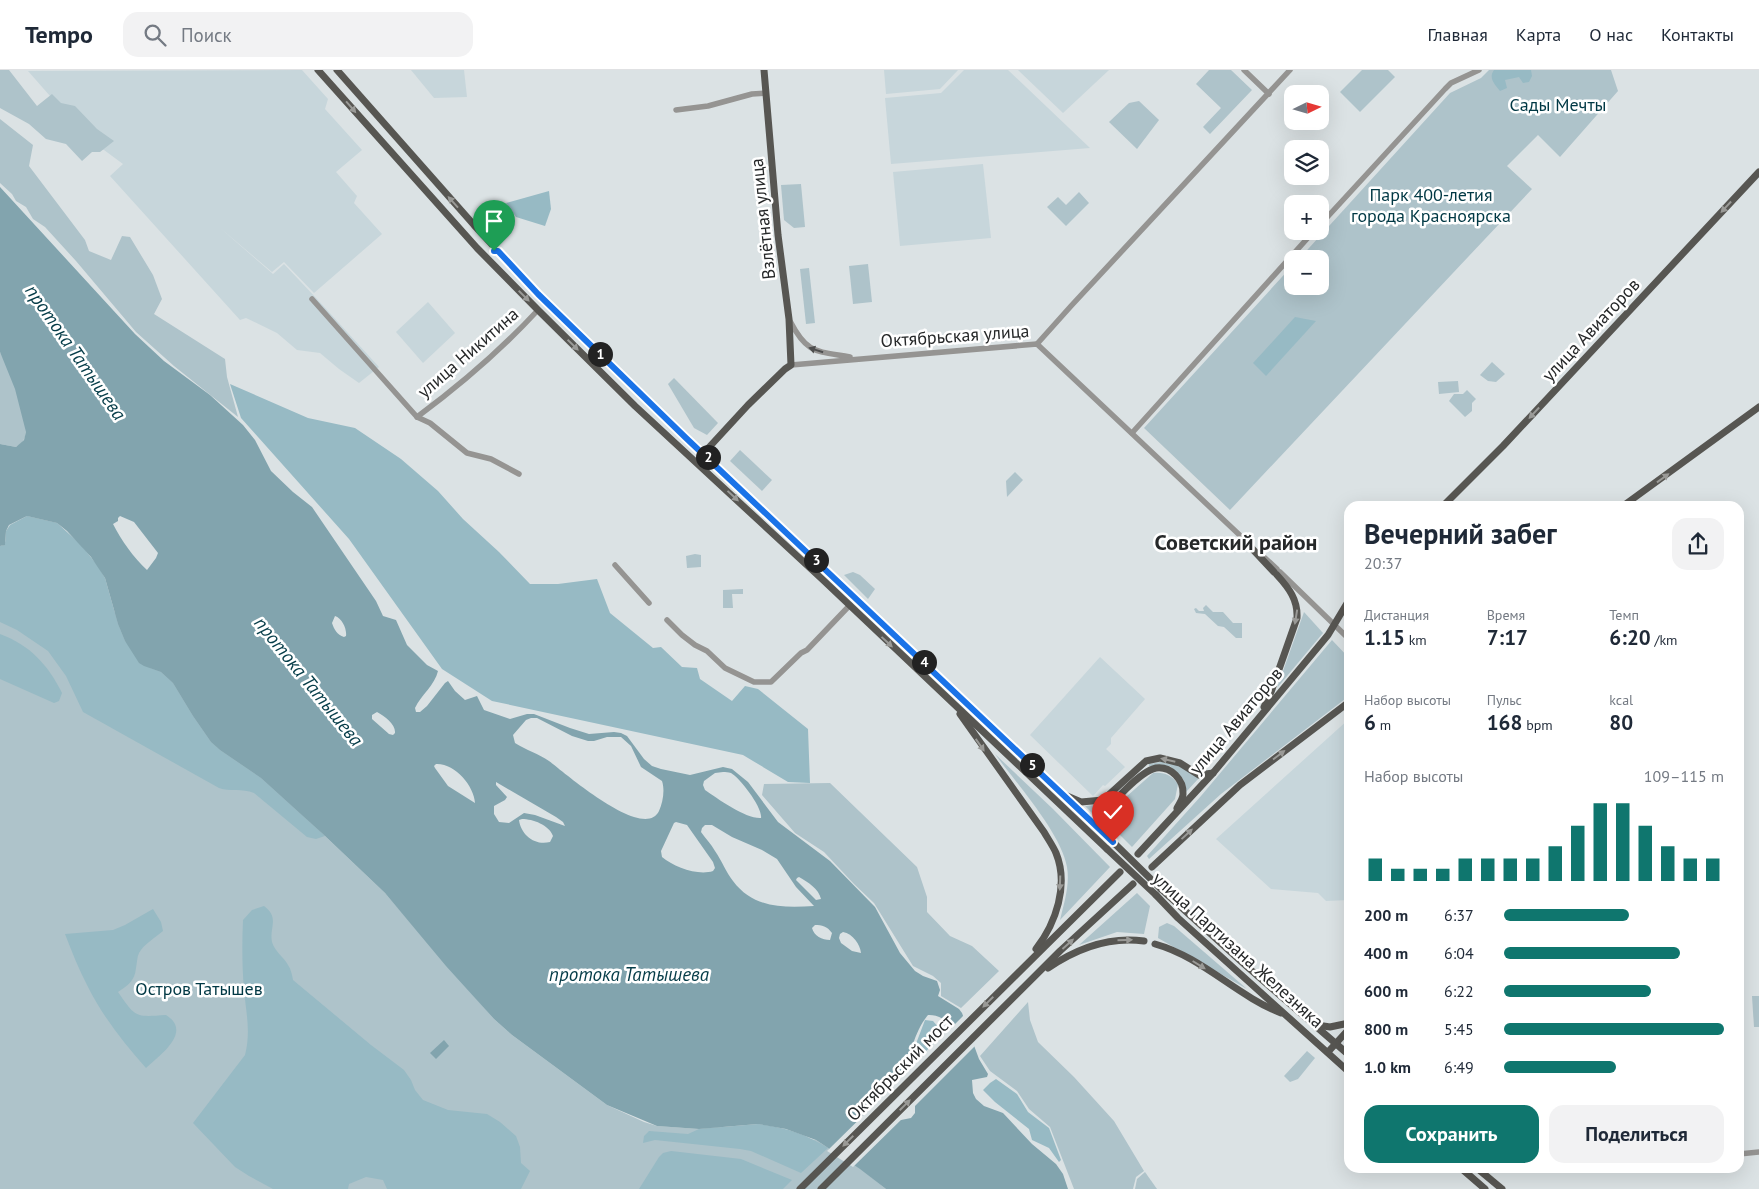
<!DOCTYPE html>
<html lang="ru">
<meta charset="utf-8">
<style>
:root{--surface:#fff;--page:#f2f2f3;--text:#1f2937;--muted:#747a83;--line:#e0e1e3;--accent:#0f766e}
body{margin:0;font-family:"PT Sans",sans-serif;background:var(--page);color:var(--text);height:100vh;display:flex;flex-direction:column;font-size:19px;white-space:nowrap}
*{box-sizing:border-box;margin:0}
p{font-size:16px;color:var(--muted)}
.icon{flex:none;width:28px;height:28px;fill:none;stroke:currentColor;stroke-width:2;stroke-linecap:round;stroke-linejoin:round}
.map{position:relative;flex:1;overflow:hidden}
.panel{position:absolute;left:1344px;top:431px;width:400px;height:672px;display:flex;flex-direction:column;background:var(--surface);border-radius:15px;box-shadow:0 5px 20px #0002}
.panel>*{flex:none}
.needle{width:32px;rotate:85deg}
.controls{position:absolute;left:1284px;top:15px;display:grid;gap:10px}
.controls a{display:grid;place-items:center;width:45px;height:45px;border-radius:10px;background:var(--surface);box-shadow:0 5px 20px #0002;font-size:25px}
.pin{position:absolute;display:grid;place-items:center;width:42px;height:42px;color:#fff;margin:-51px -21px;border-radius:50% 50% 50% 0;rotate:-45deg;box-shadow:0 0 5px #0007}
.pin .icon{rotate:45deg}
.km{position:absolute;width:25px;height:25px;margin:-12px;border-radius:50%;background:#222;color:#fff;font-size:14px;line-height:25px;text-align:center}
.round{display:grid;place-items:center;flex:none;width:52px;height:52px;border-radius:15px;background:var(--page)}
.summary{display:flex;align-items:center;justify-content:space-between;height:85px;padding:0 20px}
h1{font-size:28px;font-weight:800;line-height:38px}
.stats{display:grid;grid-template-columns:repeat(3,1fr);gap:8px;height:85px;padding:5px 20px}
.stats div{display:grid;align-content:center}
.stats b{font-size:21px;font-weight:800}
.stats small{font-size:14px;font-weight:400}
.stats p{font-size:14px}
.chart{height:140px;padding:10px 20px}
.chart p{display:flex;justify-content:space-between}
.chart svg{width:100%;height:90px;margin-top:5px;stroke:var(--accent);stroke-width:6}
.cta{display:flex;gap:10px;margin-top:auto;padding:10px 20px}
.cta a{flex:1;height:58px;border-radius:15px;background:var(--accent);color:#fff;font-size:20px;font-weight:800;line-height:58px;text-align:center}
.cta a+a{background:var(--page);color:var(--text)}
ul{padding:0 20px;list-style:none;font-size:16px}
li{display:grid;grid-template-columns:80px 60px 1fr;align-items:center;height:38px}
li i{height:12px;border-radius:6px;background:var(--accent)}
header{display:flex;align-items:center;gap:30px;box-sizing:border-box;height:70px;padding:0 25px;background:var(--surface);border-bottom:1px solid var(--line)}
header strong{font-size:24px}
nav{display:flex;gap:28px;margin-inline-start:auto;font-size:18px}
.search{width:350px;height:45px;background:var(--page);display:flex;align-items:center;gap:12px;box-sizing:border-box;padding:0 18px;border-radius:15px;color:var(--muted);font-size:19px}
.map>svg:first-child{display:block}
.built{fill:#c7d6db}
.green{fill:#aec3ca}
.forest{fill:#97bac4}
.water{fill:#82a4ae;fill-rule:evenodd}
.pier{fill:#dbe2e4}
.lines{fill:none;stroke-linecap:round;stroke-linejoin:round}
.minor{stroke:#959492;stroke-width:5.5}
.major{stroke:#575652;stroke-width:7}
.major-bridge{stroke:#575652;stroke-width:7}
.oneway{fill:#9a9a97}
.oneway2{fill:#4d4e4e}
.route-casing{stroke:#fff;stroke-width:10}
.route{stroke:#1a73e8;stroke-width:6}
.labels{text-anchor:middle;stroke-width:5;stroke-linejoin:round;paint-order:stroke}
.park-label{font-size:18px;fill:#003844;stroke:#fff}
.street-label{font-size:18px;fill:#262829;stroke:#fff}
.water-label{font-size:19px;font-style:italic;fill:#053c48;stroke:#fff}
.district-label{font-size:22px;font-weight:bold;fill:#262829;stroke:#fff}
</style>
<header>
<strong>Tempo</strong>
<div class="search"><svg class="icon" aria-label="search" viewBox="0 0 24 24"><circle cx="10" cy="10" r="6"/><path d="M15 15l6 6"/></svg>Поиск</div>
<nav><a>Главная</a><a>Карта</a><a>О нас</a><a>Контакты</a></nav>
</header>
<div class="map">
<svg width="1759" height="1119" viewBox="0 0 1759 1119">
<rect width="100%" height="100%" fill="#dbe2e4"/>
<g class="built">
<polygon points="302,0 328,29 325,39 362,80 336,102 357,126 354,133 382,164 314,223 284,192 272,202 219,157 273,204 284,194 317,229 379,297 359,313 339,299 320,283 297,280 277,263 246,248 240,250 110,106 123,94 104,80 95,77 28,1"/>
<polygon points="411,0 464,0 467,27 434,28"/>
<polygon points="884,0 958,0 940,19 886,24"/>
<polygon points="964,0 1008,0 1090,78 891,94 885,28 941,23"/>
<polygon points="1018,0 1109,0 1063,43"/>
<polygon points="983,94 991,168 900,176 893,102"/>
<polygon points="428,232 455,263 423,293 396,262"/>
<polygon points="1100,587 1145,629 1111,668 1111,674 1106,679 1125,697 1105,716 1103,715 1093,726 1030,665"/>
<polygon points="1349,649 1349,830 1326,831 1318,823 1271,819 1216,769"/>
</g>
<g class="green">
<polygon points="0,0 9,0 37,36 52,24 61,33 75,36 97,59 114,71 100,82 92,82 82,91 66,74 46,69 29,54 0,38"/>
<polygon points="1209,0 1231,0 1252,20 1210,64 1203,57 1221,38 1196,14"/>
<polygon points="1362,0 1388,0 1395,7 1360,42 1340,22"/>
<polygon points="1489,0 1611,0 1618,21 1560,87 1538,65 1507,96 1532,119 1230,440 1144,358 1292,196 1292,216 1320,216 1320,189 1299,189 1450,23 1481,8"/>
<polygon points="1139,31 1159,50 1137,79 1109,52 1129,33"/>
<polygon points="0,49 33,75 29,96 85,170 89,181 111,190 122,166 130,167 153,205 162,229 154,244 225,289 227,307 238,347 174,296 136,262 76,191 45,157 33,149 26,137 16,131 12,124 0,113"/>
<polygon points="801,114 805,157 794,158 784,150 781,115"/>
<polygon points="1079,122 1089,133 1066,156 1047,137 1058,127 1066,135"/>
<polygon points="868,194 872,232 853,234 849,196"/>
<polygon points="809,198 815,253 806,254 800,199"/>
<path d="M0 282C9 297 26 344 26 361 26 369 22 373 16 377L0 374Z"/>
<polygon points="1492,292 1505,304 1496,312 1488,311 1480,305"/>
<polygon points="674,308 718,353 707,365 694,358 668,314"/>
<polygon points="1458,311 1459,322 1439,324 1438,312"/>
<polygon points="1467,320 1476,329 1472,333 1472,341 1465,347 1449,331 1454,324 1463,324"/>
<polygon points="740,380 772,410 762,421 730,391"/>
<polygon points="1015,402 1023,410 1007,427 1006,411"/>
<polygon points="27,446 57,453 81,475 115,543 306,748 385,823 472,924 494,949 512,965 607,1035 644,1052 657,1056 699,1059 717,1057 816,1070 861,1099 886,1119 0,1119 0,476 2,476"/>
<polygon points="695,484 701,485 701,497 687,498 686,486"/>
<polygon points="853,502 860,505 875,519 868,529 844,505"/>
<polygon points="743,519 743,524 732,524 733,538 723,538 723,520"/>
<polygon points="1206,535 1213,542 1223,542 1233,553 1242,553 1242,568 1236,568 1224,557 1218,556 1205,544 1196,543 1194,539 1196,538 1199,541 1204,541 1203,538"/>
<polygon points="1304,542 1323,563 1277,618"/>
<polygon points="1332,570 1349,588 1349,626 1221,724 1149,789 1147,786 1201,726"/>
<path d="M995 684 1053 739 1110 797 1060 850C1064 833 1070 815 1067 797 1061 763 1016 713 995 684Z"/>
<polygon points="1166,691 1181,696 1199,708 1186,722 1183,709 1170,696 1149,696 1149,694"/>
<path d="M1153 703C1165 702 1171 705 1178 714L1175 729 1132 777 1113 758 1112 742 1117 735Z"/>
<polygon points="830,713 917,797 927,827 927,842 950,866 972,876 999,901 961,938 941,926 941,913 933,906 913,896 874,833 854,814 824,782 795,763 762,725 764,714"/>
<path d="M1118 723C1110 732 1102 739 1100 751L1085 736 1104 734Z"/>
<polygon points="1137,823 1150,836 1144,864 1117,862 1079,875"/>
<polygon points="1167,853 1174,856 1247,919 1158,868 1159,857"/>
<polygon points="1752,926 1759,926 1759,957 1754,957"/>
<polygon points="1028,932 1030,950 1038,972 1074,1007 1114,1051 1144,1101 1136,1107 1133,1119 1074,1119 1050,1057 1029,1039 1017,1021 990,1001 980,986"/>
<polygon points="1307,981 1315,988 1298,1009 1290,1012 1284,1006"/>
<polygon points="1145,1102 1157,1119 1135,1119 1137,1109"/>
</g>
<g class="forest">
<path d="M1494 0H1531L1532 6 1529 12 1523 13 1519 7 1505 10 1507 18 1500 21C1495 15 1488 8 1494 0Z"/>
<polygon points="549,121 551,139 545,156 516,147 506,133"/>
<polygon points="1295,247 1316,251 1266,306 1253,293"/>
<polygon points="230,314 308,348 355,358 401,389 438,421 463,449 499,482 530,514 558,514 597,509 610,543 653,578 661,577 682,597 697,598 700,609 732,631 745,616 758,619 808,659 810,713 788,712 743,685 492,631 442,599 349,469 241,348"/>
<path d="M27 446 57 453 81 475 98 496 105 508 118 554 125 571 150 598 161 602 173 613 193 646 211 672 220 680 261 708 325 766 316 769 307 767 254 723C242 718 230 722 219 718L83 642 66 606 48 581 17 560 0 552V476L5 475 6 461 10 455Z"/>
<path d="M0 564C30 575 48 595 62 623L59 631 54 633 0 609Z"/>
<path d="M264 836C280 848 269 857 272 872 275 882 283 886 288 895 291 899 292 905 293 910L371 975 404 1000 411 1010 415 1020 423 1030 448 1040 487 1044 500 1052 516 1066 520 1077 521 1093 530 1101 521 1119H387L383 1110 366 1107 349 1114 348 1119H273L249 1106 235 1097 193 1053 245 985C251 962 246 942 244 920 242 896 242 873 243 850L252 840Z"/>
<path d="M153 839 161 852 163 861C156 867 144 874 139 883 137 887 137 893 136 898 135 911 127 916 118 922 136 948 135 947 166 945 193 962 160 985 146 998 124 973 103 947 88 917 79 900 72 882 65 864L113 860 125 855Z"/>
<polygon points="925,950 933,951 939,958 945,957 948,960 924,983 918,982 914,979"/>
<polygon points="996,1009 1017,1024 1028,1042 1049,1058 1061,1090 1059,1092 1049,1078 1032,1070 1029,1059 995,1032 983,1020 990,1013"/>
<path d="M758 1054C784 1057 806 1064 828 1078L801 1103 751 1081 740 1079 655 1070 643 1073 644 1066 649 1061 688 1064 699 1059Z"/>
<polygon points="671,1081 741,1089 792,1110 783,1119 639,1119 659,1087 663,1083"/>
</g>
<g class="water">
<path d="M0 117 135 264 164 291 210 325 243 355 255 370 271 401 293 422 312 437 376 531 383 546 396 550 407 575 427 595 438 601C435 615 421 625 415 638L416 642H420L427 636 445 613 448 611 455 621 465 630 477 626 484 640 510 649 527 644H534L570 658 589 664 614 662 621 663 627 666 644 689 652 696 661 699 690 705 723 697 732 699 748 712 778 752 830 791 875 837 900 883 915 901 923 906 937 911 940 920 938 926 959 939 962 943 979 989 988 1004 987 1007 972 1010 973 1023 976 1029 984 1036 1003 1043 1032 1074 1056 1094 1063 1104 1068 1119H886L860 1099 816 1070 786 1059 758 1054 699 1059 657 1056 607 1035 512 965 494 949 446 896 385 823 325 766 261 708 220 680 211 672 193 646 173 613 161 602 144 596 139 593 125 571 118 554 105 508 91 487 67 461 57 453 27 446 9 455 6 461 5 475 0 476V374L16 377 24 370 26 362 15 319 0 282ZM120 446 134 452 158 483 156 488 147 500C134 488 121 470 113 454L118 451V448ZM335 546C342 548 347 559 346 566L344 567C337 565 334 559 332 553ZM377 642C385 646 396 655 395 663L393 665 389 664 372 649V645ZM531 648H537L572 666 588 671H594L607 667H621L631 676 641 697 662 711C665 720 663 732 659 741 644 772 565 703 549 691 539 684 526 680 515 673L513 665 526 650ZM436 694C455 693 474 716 475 733L448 716 435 698 434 696ZM723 702C726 702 728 702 731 703 740 708 763 738 761 748 746 749 718 729 705 720L703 715 704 711 715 703ZM496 712 556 747 563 752 565 756 535 745 524 743 509 753 499 752 494 744V736L505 730 507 727 496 715ZM522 749C533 749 549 755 553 766L550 772C535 776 521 765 519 750ZM676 752 687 755 713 792 715 798 713 801C698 806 674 797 662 787L661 781 674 753ZM705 755H712L732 767 762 780 777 789 796 817 814 836C783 838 753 838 733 811 726 802 722 791 715 781 711 774 706 769 701 762L702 758ZM799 807C808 812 819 819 821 829L816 830 796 810 797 808ZM815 855C822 855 827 856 832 863L830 870C822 870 814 866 812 858ZM843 862C853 864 860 874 861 883L852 881 841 873 839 868 840 864ZM928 945C949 944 957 966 958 984L915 1031V1043L911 1048 901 1050 891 1044 882 1023C886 1011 899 1008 906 997 911 990 911 982 913 974 916 965 921 953 928 945Z"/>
<polygon points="444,970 449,976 436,989 430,983"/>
</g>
<g class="pier">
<polygon points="965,944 976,975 913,1038 913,1030 955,983 955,970 949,960"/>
<polygon points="885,1024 893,1043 904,1047 853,1097 827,1081"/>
</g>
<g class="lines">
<g class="minor">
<polyline points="1244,0 1269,24"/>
<polyline points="676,40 708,36 752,24 766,23"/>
<polyline points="1320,155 1445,19 1451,13 1479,0"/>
<polyline points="312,229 417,347 430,353 467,383 491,389 519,404"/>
<path d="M790 251C807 284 816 281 850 287"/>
<polyline points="1037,274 1071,236 1290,0"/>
<polyline points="791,295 1037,274 1247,472"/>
<path d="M417 347C459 316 502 279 538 240"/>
<polyline points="1132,363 1314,161"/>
<polyline points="1265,488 1277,499"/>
<polyline points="615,495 649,533"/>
<polyline points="1280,502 1349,569"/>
<polyline points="667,550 682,565 695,575 707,581 725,598 754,612 771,612 801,583 807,580 850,535"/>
<polyline points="1739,1084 1759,1082"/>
</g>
<g class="major">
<polyline points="318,0 477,178 538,240 635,336 822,509 1107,779"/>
<polyline points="337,0 474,155 538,224 686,368 1113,772"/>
<polyline points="701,386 748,335 785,299 791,295 789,249 778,165 764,0"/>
<polyline points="1443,436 1503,376 1759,102"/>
<polyline points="1623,436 1759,337"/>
<polyline points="1245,471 1274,502"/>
<path d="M1264 637 1271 622 1297 548C1298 530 1289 518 1277 505"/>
<path d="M960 644 1044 762C1048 769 1053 776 1056 783 1069 815 1056 853 1036 879"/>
<polyline points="1067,726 1081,732 1103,730 1146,691 1160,688 1180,693 1199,705 1213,703"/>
<path d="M1110 767C1108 761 1104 756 1105 749 1107 734 1142 701 1156 698 1171 696 1184 710 1183 724 1183 729 1179 734 1177 738"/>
<polyline points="1138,784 1213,703 1328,565 1349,530"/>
<polyline points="1152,797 1240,715 1349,632"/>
<polyline points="1161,819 1244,894 1349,985"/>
<polyline points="1156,825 1178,848 1349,1002"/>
<path d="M1155 874C1202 887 1237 926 1281 943"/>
<path d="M1048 898C1076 879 1109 866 1144 871"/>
<polyline points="1317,955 1330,957 1349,953"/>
<polyline points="1328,982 1349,959"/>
<polyline points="1462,1099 1485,1119"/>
<polyline points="1478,1099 1502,1119"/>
<polyline points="800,1119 1120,802"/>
<polyline points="821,1119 1060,881 1133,814"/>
</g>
<g class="major-bridge">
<polyline points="1113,772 1161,819"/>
<polyline points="1107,779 1156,825"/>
</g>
</g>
<defs><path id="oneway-solid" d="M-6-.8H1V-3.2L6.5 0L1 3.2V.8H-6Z" transform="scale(1.25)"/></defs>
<g class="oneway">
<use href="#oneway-solid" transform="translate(351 37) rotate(49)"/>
<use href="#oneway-solid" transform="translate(453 132) rotate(-132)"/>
<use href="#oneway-solid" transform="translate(1726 137) rotate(133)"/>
<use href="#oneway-solid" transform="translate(524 226) rotate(45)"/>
<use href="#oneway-solid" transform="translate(573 275) rotate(44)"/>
<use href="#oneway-solid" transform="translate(1534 343) rotate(133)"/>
<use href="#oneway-solid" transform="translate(1663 408) rotate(-36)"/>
<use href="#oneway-solid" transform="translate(733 426) rotate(43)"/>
<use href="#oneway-solid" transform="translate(1296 547) rotate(99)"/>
<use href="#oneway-solid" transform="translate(887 572) rotate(43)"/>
<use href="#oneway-solid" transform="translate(980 675) rotate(55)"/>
<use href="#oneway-solid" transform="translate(1279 685) rotate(-37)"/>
<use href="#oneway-solid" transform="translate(1168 690) rotate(-167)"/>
<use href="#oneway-solid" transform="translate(1187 764) rotate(-43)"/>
<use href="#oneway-solid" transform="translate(1060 813) rotate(92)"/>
<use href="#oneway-solid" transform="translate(1125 870) rotate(-2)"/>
<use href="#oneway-solid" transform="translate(1068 874) rotate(-42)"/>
<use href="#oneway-solid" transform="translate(1199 895) rotate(32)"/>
<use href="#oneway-solid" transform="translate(988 932) rotate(135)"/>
<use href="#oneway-solid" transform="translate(905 1035) rotate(-45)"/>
<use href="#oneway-solid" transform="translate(848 1071) rotate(135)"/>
</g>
<use class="oneway2" href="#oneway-solid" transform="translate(816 280) rotate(-162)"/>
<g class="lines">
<g class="route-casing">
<polyline id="route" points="494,181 498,181 538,224 686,368 1113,772"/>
</g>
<use href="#route" class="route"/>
</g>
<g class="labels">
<g class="park-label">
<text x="1558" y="41">Сады Мечты</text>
<text x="1431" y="131">Парк 400-летия<tspan x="1431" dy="21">города Красноярска</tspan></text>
<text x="199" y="925">Остров Татышев</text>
</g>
<g class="street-label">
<text transform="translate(763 149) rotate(-96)" y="6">Взлётная улица</text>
<text transform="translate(1591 260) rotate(-47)" y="6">улица Авиаторов</text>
<text transform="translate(955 266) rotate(-4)" y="6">Октябрьская улица</text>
<text transform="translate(468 283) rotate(-41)" y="6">улица Никитина</text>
<text transform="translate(1236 651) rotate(-50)" y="6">улица Авиаторов</text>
<text transform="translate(1238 880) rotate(42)" y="6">улица Партизана Железняка</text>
<text transform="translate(900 998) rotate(-45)" y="6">Октябрьский мост</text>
</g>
<g class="water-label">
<text transform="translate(76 282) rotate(55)" y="7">протока Татышева</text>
<text transform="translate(309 611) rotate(51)" y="7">протока Татышева</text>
<text x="629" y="911">протока Татышева</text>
</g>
<g class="district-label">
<text x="1236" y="480">Советский район</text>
</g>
</g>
</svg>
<div class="controls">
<a><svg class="needle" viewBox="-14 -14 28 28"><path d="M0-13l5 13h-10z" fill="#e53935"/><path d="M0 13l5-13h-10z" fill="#747a83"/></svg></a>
<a><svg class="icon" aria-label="layers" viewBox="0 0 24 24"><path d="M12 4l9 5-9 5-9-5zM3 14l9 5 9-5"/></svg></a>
<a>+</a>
<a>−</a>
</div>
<div class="pin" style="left:494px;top:181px;background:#1e9e55"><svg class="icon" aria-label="arrive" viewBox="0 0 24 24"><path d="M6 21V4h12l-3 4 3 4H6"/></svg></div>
<div class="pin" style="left:1113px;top:772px;background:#d93025"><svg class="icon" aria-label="check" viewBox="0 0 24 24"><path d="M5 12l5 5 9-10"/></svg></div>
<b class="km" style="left:600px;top:284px">1</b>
<b class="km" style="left:708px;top:387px">2</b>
<b class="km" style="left:816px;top:490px">3</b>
<b class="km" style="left:924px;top:592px">4</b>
<b class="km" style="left:1032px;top:695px">5</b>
<section class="panel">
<div class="summary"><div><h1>Вечерний забег</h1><p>20:37</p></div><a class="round"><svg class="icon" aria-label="share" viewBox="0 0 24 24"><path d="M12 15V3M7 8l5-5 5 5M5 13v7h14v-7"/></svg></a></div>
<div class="stats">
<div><p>Дистанция</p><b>1.15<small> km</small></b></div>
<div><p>Время</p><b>7:17</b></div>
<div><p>Темп</p><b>6:20<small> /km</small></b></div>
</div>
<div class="stats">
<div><p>Набор высоты</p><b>6<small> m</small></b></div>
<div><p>Пульс</p><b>168<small> bpm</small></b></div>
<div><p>kcal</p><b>80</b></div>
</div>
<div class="chart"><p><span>Набор высоты</span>109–115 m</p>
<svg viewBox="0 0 160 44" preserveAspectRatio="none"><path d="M5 44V33M15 44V38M25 44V38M35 44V38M45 44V33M55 44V33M65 44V33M75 44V33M85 44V27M95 44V17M105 44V6M115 44V6M125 44V17M135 44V27M145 44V33M155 44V33"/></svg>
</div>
<ul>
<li><b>200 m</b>6:37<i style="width:57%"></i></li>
<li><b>400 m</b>6:04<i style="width:80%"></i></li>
<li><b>600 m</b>6:22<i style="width:67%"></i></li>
<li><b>800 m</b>5:45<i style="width:100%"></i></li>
<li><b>1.0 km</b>6:49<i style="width:51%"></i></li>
</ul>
<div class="cta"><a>Сохранить</a><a>Поделиться</a></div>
</section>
</div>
